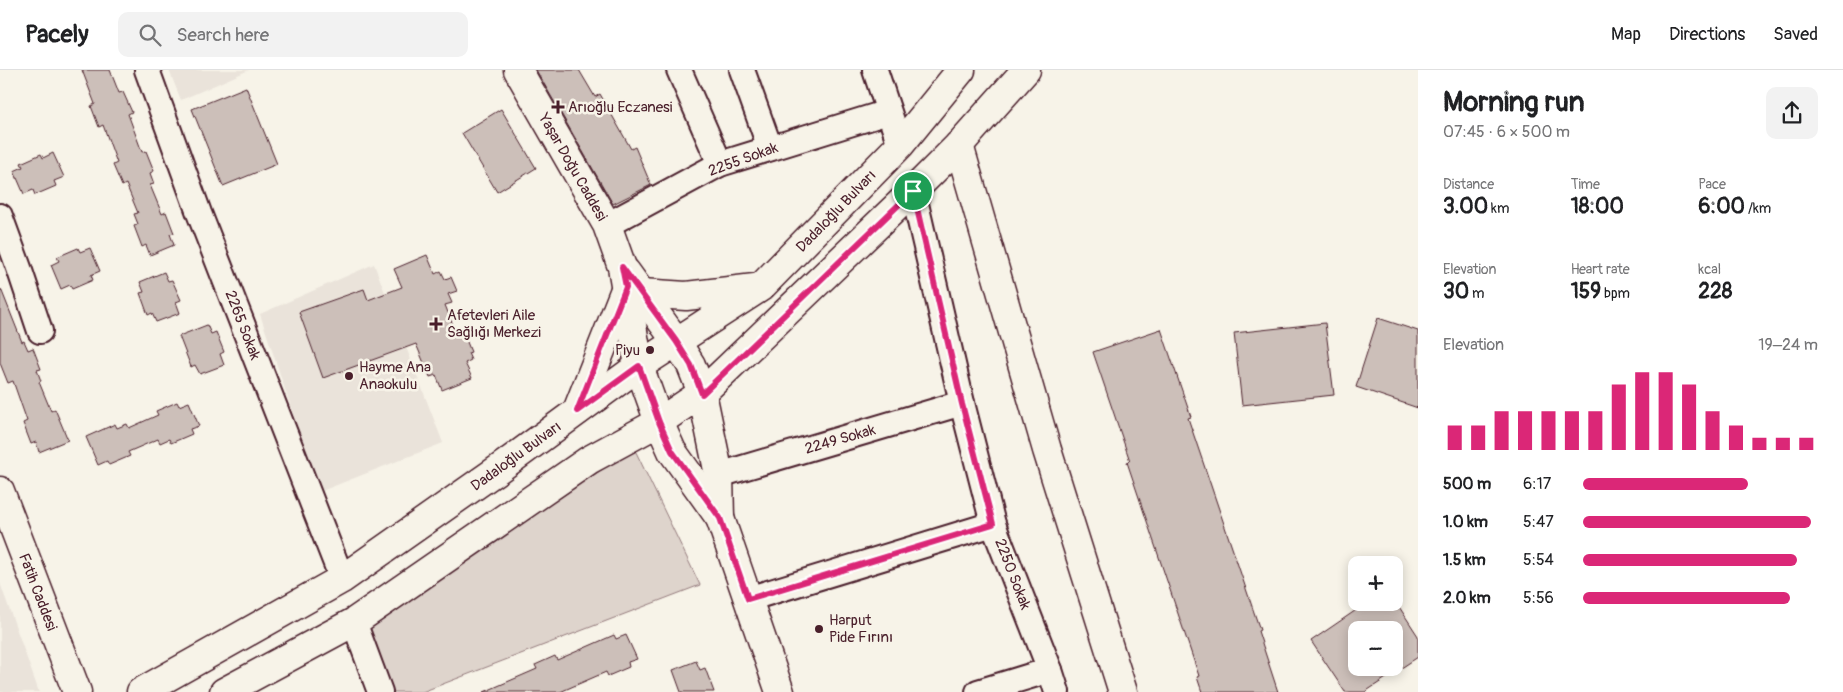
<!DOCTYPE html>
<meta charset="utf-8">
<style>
:root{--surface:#fff;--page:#f2f2f2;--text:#202124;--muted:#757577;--line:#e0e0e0;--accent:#db2777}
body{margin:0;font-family:Pangolin,sans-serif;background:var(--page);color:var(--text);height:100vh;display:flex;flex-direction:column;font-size:19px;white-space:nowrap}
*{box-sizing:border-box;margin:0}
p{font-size:16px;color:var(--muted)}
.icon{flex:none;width:28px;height:28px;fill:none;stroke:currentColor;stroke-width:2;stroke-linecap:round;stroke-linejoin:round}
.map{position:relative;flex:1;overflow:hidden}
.drawer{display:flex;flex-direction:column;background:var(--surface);width:425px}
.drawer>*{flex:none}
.tools{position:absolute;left:1348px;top:486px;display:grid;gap:10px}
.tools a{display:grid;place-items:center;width:55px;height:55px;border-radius:10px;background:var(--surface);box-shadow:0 2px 12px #0003;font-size:25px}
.pin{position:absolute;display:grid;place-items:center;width:42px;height:42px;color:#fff;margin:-21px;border:2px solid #fff;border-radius:50%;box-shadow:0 1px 5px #0007}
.round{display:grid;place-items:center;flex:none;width:52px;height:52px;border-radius:10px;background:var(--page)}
.summary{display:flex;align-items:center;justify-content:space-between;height:85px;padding:0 25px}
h1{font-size:28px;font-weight:700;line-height:38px}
.stats{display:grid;grid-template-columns:repeat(3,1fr);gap:8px;height:85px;padding:5px 25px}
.stats div{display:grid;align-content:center}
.stats b{font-size:21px;font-weight:700}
.stats small{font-size:14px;font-weight:400}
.stats p{font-size:14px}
.chart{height:140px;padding:10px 25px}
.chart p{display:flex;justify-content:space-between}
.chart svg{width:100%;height:90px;margin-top:5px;stroke:var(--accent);stroke-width:6}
ul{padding:0 25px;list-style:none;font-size:16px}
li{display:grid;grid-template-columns:80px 60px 1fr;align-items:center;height:38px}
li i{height:12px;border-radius:6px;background:var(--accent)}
header{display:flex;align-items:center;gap:30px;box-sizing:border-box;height:70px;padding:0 25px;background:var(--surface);border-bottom:1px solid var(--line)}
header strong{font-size:24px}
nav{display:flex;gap:28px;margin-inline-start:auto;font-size:18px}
.search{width:350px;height:45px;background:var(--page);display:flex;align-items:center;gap:12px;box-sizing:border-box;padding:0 18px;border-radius:10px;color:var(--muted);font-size:19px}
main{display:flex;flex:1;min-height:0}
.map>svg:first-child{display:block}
.built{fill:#eae3da}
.green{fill:#ded4cc;stroke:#947a7c}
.building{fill:#ccbfb9;stroke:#4a1f2b;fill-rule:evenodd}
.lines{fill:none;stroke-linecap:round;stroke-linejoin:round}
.minor-casing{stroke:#4a1f2b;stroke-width:28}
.tertiary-casing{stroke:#4a1f2b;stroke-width:31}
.secondary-casing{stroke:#4a1f2b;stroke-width:31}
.minor{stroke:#f7f3e8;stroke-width:24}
.tertiary{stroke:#f7f3e8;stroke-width:28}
.secondary{stroke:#f7f3e8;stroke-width:28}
.route-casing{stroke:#fff;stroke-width:10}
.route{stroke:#db2777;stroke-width:6}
.poi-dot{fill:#4a1f2b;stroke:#f7f3e8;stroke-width:2}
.labels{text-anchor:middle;stroke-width:5;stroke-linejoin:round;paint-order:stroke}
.poi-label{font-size:15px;fill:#4a1f2b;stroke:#f7f3e8;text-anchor:start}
.street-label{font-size:15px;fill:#4a1f2b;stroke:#f7f3e8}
</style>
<header>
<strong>Pacely</strong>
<div class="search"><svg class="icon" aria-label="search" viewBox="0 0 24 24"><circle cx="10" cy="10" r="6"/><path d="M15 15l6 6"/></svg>Search here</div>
<nav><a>Map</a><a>Directions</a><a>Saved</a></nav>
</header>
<main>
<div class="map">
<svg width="1418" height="622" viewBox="0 0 1418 622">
<rect width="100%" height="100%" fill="#f7f3e8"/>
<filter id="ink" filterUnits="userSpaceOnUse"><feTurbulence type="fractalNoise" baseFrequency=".02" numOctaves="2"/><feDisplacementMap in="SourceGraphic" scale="10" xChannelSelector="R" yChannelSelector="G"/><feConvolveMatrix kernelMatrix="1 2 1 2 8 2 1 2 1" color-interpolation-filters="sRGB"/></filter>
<g filter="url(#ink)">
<g class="built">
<polygon points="169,0 249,0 181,30"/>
<polygon points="374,194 443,373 319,422 260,244"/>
<polygon points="0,513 39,622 0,622"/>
</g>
<polygon class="green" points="634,378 700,515 422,622 385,622 368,557"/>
<g class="building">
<polygon points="82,0 110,0 119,23 123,22 132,42 128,44 142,82 146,81 154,101 150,103 154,114 150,115 162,144 166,142 174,163 170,164 174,175 150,185 146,175 142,177 134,156 138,154 134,144 138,143 126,114 122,116 113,95 117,93 103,55 99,57 91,36 95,34"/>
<polygon points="536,0 579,0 595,27 600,24 631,79 635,77 651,115 613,134"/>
<polygon points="246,17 277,94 223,116 192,39"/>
<polygon points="501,39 536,98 497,122 462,63"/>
<polygon points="53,83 64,107 54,111 56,116 35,125 33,120 24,124 14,101 23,97 21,93 41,84 43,88"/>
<polygon points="78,178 80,182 90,178 100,201 91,205 93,210 72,219 70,215 61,219 51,195 59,191 57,187"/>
<polygon points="427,185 435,204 441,201 445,209 451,207 457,221 448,224 452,233 445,235 457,265 463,262 471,282 468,283 471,290 465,293 472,308 442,320 436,305 430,307 416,274 323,308 299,242 364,219 368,230 402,217 394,199"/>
<polygon points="164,202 168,211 172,210 181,230 176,232 180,243 156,252 152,243 148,245 140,223 144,222 140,212"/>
<polygon points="1,219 22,272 24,271 28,280 33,278 41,299 37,300 41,311 39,312 51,341 55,339 68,370 39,382 36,372 31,374 23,353 27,351 13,311 8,313 0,293 0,220"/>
<polygon points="1378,248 1418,261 1418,338 1356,317"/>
<polygon points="1325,253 1334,325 1242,335 1234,263"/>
<polygon points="207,255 211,264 216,262 224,282 220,284 224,295 200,304 195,295 191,297 179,266"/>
<polygon points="1161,259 1191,347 1188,348 1260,560 1258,561 1278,622 1202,622 1197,607 1199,606 1127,392 1130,391 1093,282"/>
<polygon points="177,332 179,336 189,332 199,356 190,359 192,364 171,373 169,369 160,373 158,369 128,382 130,386 109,395 107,391 98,395 86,367 115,354 117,358 127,354 129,358 158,345 156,341"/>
<path d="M1394 529 1418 566V587L1365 622H1345L1311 571 1368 532H1394ZM1356 560H1394V598H1356Z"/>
<polygon points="614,565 616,569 626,565 637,589 628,592 629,597 608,606 606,602 560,622 484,622 537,599 535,595 555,586 557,590"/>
<polygon points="696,591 700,600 705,598 714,622 681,622 673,600"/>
</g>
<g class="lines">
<g class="minor-casing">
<g id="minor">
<polyline points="147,0 199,143 342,509"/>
<polyline points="679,0 720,94"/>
<polyline points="742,0 770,78"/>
<polyline points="875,0 900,75"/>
<polyline points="913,121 962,333 993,454 1050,600 1057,622"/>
<polyline points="0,146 19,198 40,261"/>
<polyline points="607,155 720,94 888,42"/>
<polyline points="719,405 962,333"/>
<polyline points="748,529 993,454"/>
<polyline points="354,552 380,622"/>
<polyline points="978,622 1050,600"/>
</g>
</g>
<g class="tertiary-casing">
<g id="tertiary">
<polyline points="959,75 1047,380 1123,622"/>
<polyline points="577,341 626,217"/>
<polyline points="0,421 77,622"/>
<polyline points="141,622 342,509 500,398 639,296"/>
<polyline points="224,622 354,552 589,390 659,352"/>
</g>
</g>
<g class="secondary-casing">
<g id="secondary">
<polyline points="518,0 607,155 622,197 639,296 659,352 672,381 720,448 780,622"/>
<polyline points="626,202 676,271 691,295 702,323 719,405 720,448"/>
<polyline points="641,223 686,226 755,218"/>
<polyline points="639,296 761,217 900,75 961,0"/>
<polyline points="659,352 702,323 913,121 959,75 1026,0"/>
</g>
</g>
<use href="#minor" class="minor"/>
<use href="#tertiary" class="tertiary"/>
<use href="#secondary" class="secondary"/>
</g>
</g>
<g class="lines" filter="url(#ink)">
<g class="route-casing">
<polygon id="route" points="913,121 962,334 993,454 748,529 720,448 672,381 659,352 639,296 577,341 626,217 622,197 676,271 691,295 702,324"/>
</g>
<use href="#route" class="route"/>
</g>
<g class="poi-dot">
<path d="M555.5 29.5h5v5h5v5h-5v5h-5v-5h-5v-5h5z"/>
<path d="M433.5 246.5h5v5h5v5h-5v5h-5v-5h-5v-5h5z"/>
<circle cx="650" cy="280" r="5"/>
<circle cx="349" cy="306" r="5"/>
<circle cx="819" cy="559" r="5"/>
</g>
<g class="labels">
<g class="poi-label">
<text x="568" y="42">Arıoğlu Eczanesi</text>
<text x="447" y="250">Afetevleri Aile<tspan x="447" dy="17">Sağlığı Merkezi</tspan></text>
<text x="640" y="285" text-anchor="end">Piyu</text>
<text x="359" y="302">Hayme Ana<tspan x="359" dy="17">Anaokulu</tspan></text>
<text x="829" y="555">Harput<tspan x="829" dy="17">Pide Fırını</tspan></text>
</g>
<g class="street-label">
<text transform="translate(743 89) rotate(-20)" y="5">2255 Sokak</text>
<text transform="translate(573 97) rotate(60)" y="5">Yaşar Doğu Caddesi</text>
<text transform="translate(836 141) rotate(-46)" y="5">Dadaloğlu Bulvarı</text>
<text transform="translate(243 255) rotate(69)" y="5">2265 Sokak</text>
<text transform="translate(840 369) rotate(-16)" y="5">2249 Sokak</text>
<text transform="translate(516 386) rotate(-36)" y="5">Dadaloğlu Bulvarı</text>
<text transform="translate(1013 504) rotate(69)" y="5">2250 Sokak</text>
<text transform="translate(38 522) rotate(69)" y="5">Fatih Caddesi</text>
</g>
</g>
</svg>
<div class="tools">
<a>+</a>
<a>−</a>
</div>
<div class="pin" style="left:913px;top:121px;background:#1e9e55"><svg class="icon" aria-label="arrive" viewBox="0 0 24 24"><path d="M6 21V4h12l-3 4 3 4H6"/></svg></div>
</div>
<section class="drawer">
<div class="summary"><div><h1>Morning run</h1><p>07:45 · 6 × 500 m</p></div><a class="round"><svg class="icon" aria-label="share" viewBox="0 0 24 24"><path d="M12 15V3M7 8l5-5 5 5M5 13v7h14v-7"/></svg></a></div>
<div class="stats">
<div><p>Distance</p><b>3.00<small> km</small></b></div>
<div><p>Time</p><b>18:00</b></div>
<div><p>Pace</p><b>6:00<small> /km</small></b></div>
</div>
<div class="stats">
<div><p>Elevation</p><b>30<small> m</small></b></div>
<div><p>Heart rate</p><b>159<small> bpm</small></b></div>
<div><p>kcal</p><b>228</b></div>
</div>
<div class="chart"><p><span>Elevation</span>19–24 m</p>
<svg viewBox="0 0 160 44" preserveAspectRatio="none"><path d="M5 44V32M15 44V32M25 44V25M35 44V25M45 44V25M55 44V25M65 44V25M75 44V12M85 44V6M95 44V6M105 44V12M115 44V25M125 44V32M135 44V38M145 44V38M155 44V38"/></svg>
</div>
<ul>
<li><b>500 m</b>6:17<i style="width:70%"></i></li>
<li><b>1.0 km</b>5:47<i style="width:97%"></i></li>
<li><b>1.5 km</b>5:54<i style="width:91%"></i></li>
<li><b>2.0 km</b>5:56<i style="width:88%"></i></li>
</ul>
</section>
</main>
